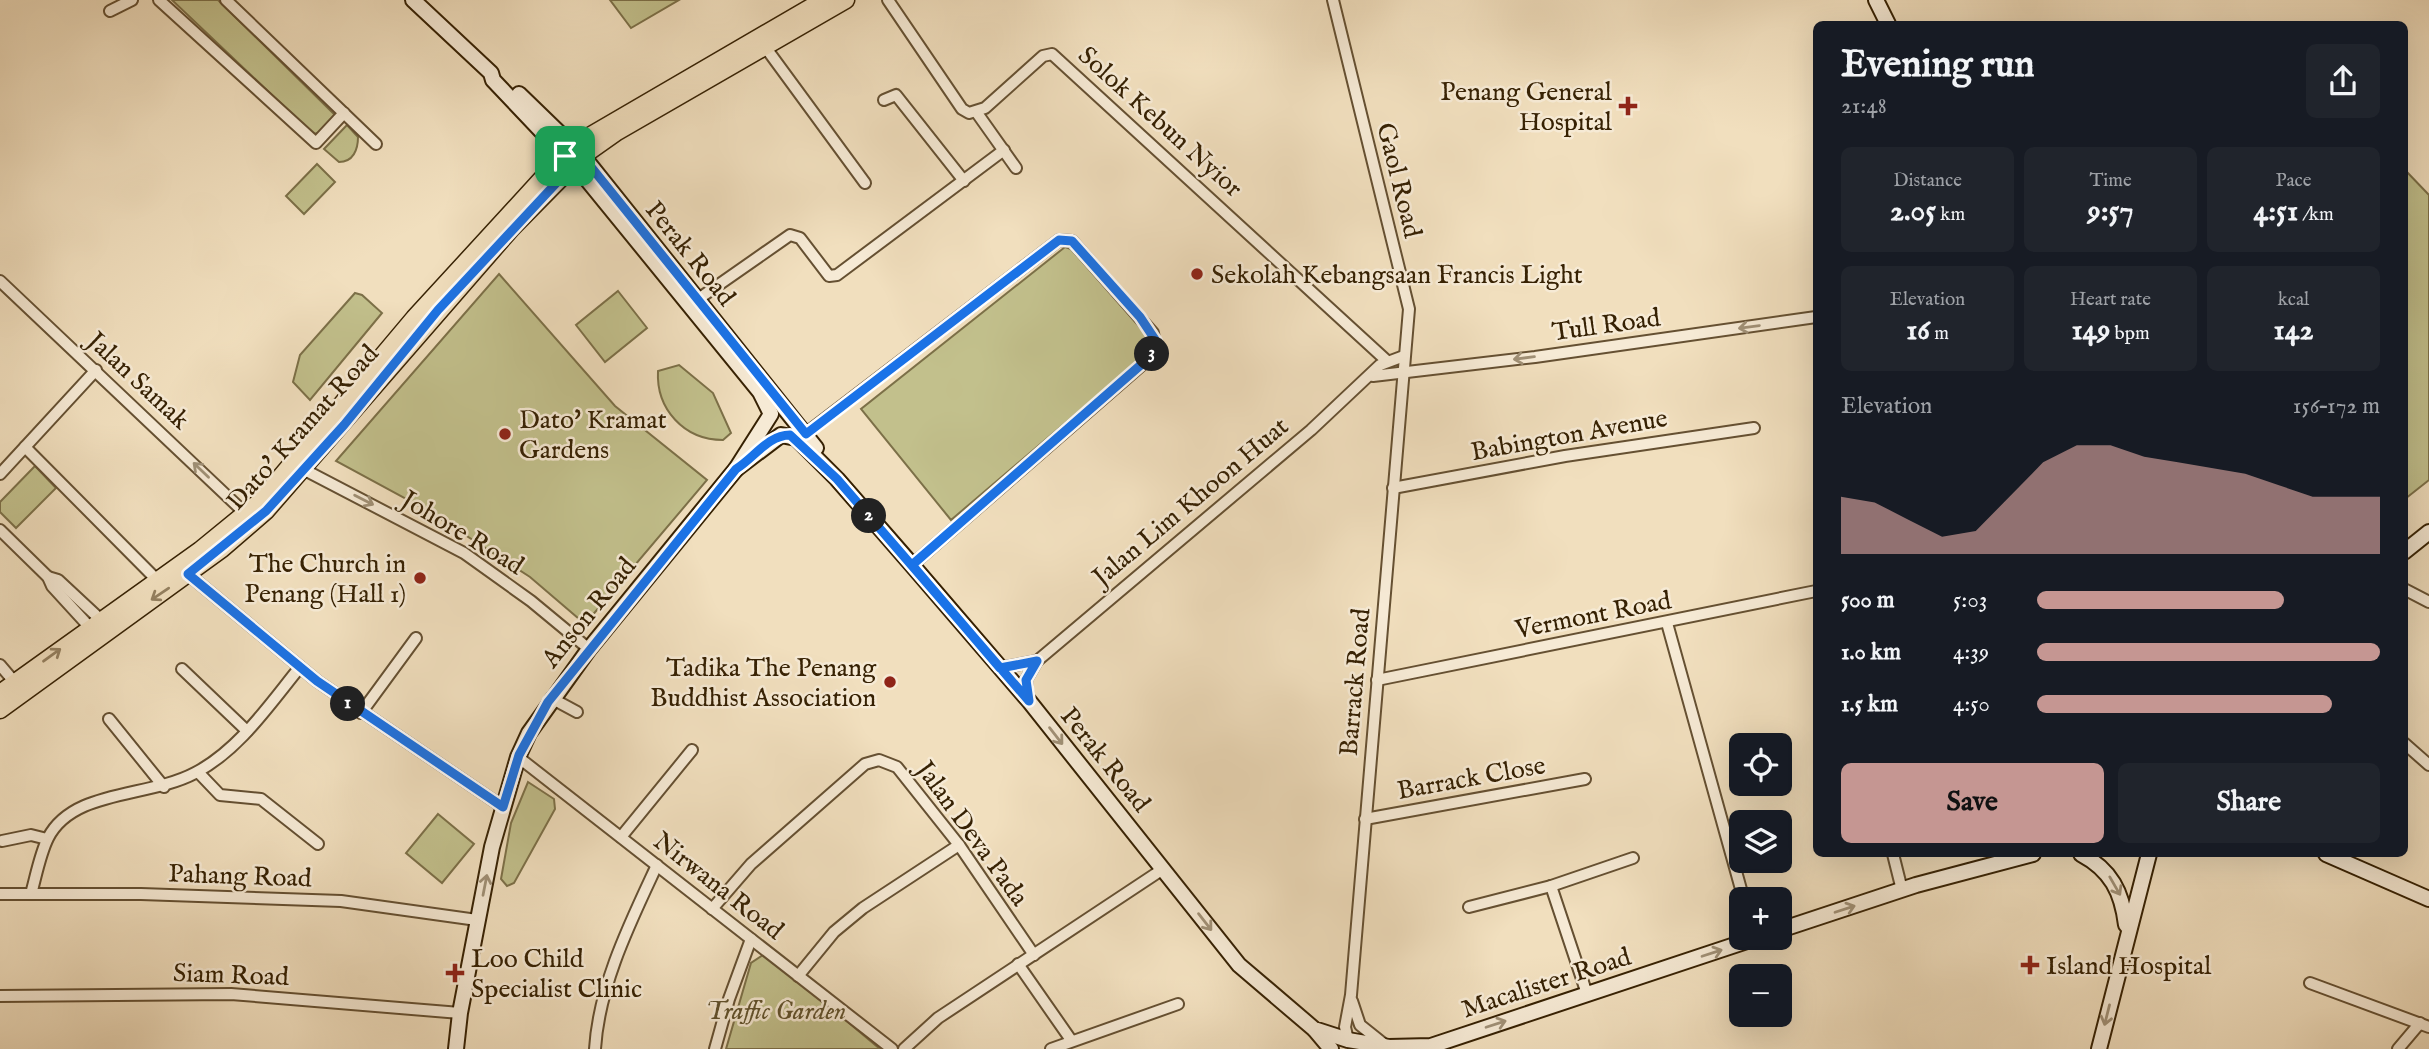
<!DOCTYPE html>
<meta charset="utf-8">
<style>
:root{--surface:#171b24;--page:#20242c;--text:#f1f3f6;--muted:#9ea1a6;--accent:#c59692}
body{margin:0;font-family:"IM FELL English",serif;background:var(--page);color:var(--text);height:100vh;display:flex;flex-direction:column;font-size:26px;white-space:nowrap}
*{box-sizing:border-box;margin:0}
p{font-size:23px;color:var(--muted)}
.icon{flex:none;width:38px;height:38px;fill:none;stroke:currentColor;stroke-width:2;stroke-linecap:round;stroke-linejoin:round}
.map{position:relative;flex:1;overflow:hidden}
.panel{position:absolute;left:1813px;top:21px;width:595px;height:836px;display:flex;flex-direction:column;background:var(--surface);border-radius:10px;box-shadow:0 7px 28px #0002}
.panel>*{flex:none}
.buttons{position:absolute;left:1729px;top:733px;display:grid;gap:14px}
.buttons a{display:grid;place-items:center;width:63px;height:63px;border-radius:10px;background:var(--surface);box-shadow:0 7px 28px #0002;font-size:35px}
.pin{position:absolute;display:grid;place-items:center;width:60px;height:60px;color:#fff;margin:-30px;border-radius:14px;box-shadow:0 4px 10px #0006}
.km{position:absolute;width:35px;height:35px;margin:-18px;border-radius:50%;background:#222;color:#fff;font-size:19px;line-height:35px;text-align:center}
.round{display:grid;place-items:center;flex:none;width:74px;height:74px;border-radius:10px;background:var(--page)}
.head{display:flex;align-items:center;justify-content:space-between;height:119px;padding:0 28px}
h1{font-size:38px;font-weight:700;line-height:52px}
.stats{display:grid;grid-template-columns:repeat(3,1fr);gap:10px;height:119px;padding:7px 28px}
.stats div{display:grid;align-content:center;border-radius:10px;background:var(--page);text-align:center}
.stats b{font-size:30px;font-weight:700}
.stats small{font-size:19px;font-weight:400}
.stats p{font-size:19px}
.chart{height:196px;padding:14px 28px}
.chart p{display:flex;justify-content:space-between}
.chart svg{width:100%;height:126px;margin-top:7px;fill:var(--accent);opacity:.7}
.button{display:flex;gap:14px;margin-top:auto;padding:14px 28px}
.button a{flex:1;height:80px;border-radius:10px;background:var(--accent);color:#111;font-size:28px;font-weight:700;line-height:80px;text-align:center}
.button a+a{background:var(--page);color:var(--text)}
ul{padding:0 28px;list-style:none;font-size:23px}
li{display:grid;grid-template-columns:112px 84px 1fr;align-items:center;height:52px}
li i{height:18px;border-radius:9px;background:var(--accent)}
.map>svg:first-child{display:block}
.green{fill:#c2c08c;stroke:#7c7048;stroke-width:2}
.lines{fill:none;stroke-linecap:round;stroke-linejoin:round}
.street-casing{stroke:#655032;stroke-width:14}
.secondary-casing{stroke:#362103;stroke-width:18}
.primary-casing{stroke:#362103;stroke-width:19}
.street{stroke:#f6ead5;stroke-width:10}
.secondary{stroke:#f6ead5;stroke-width:14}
.primary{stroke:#f1dfbe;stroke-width:16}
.oneway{stroke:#a09076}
.oneway2{stroke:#948060}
.route-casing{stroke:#fff;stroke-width:14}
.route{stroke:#1a73e8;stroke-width:9}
.poi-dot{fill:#8f2418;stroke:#f6ead5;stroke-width:2.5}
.labels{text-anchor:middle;stroke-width:5;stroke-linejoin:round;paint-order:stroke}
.poi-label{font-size:26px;fill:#362103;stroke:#f6ead5;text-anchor:start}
.street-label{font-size:26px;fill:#362103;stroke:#f6ead5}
.park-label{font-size:26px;font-style:italic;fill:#60512c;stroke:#f6ead5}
</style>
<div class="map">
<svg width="2429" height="1049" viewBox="0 0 2429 1049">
<rect width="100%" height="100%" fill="#f1dfbe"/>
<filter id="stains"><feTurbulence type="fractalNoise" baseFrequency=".00286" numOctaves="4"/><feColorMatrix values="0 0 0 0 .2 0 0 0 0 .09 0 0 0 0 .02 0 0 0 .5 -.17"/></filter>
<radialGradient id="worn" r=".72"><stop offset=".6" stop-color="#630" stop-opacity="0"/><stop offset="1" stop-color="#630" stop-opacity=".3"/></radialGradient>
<g class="green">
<polygon points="172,0 218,0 335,115 319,133 313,134"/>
<polygon points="610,0 679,0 631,28"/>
<path d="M347 125 358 137C358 150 353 162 339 162L324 149Z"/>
<polygon points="317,164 335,182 304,214 286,196"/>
<polygon points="2406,171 2429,195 2429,480 2405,499"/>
<polygon points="1065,247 1071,249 1148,334 1150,342 1143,357 951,520 861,409"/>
<polygon points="499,274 615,406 707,480 585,624 530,577 425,509 336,461"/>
<polygon points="618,291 647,328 605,362 576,325"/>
<polygon points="355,293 362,295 382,313 310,400 293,382 300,355"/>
<path d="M679 365 713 393 731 433 723 440C684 440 656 409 658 371Z"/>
<polygon points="35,466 56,488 16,528 0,512 0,502"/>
<polygon points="528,782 554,799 555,809 514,883 507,886 501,879 511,823"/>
<polygon points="438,814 474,844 442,883 406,853"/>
<polygon points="763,955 768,955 880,1049 726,1049 751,963"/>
</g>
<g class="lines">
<g class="street-casing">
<g id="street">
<polyline points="159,0 316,143 344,113"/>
<polyline points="226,0 376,144"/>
<polyline points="888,0 962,109 969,113 985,108 1043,56 1052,54 1387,361"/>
<polyline points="1333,0 1409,309 1351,995 1345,1027 1348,1040"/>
<polyline points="110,11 132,0"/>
<polyline points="763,44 865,183"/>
<polyline points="884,100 896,95 964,181"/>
<polyline points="977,113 1016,168"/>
<polyline points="0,281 246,514"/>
<polyline points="694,302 790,235 800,238 829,276 837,275 1004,150"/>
<polyline points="1373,376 1535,357 1816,317"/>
<polyline points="805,434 1059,240 1072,241 1153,333 1156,349 1143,364 912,565"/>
<polyline points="25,447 156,579"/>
<polyline points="299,467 464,553 531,601 589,649"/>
<polyline points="0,474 96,370"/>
<polyline points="1393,488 1565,456 1754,428"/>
<polyline points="0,530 48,577 52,586 95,633"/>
<polyline points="188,574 317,681 503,807"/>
<polyline points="48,577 58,580 101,620"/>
<polyline points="2404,589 2429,602"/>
<polyline points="1667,623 1744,900"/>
<polyline points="0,665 17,685"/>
<polyline points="1000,668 1037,661"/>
<polyline points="182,669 247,731"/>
<polyline points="1377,680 1816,591"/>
<polyline points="551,698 577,712"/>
<polyline points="1028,699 1026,680 1037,661 1311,430 1380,365 1404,356"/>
<polyline points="361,713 416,638"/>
<polyline points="109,719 164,787"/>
<polyline points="2404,743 2429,765"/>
<polyline points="518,757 892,1049"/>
<polyline points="198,772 220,795 261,799 318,844"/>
<polyline points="1365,819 1585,779"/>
<polyline points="621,837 692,750"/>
<polyline points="2,841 31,835 47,839"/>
<polyline points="1893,854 1902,890"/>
<polyline points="1551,886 1587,994"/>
<polyline points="0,894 141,894 341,901 477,920"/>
<path d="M31 894C36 876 40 854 48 838 73 789 148 798 195 773 239 750 269 705 300 667"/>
<polyline points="1469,907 1551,886 1633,858"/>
<polyline points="712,909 751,864 865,764 879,760 897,767 959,845 1034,955"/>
<polyline points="1018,964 1071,1040"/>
<polyline points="798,976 834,932 863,908 959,845"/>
<polyline points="2310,983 2429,1027"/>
<polyline points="0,996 231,994 460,1013"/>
<polyline points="1352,1001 1360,1025 1385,1045"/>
<path d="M595 1049C599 985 630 923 657 865"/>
<polyline points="715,1049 729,999 751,939"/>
<polyline points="904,1049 938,1018 1163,869"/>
<polyline points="1051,1049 1178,1004"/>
<polyline points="2398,1049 2420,1023"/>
</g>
</g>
<g class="secondary-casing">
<g id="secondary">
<polyline points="413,0 491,73 493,80 585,177 760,392 771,414 736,469 589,649 529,733 518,757 492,847 460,1013 456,1049"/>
<polyline points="1876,0 1888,24"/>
<polyline points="519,94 583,156 816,448"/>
<polyline points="736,469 781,435 796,438 837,479 912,565 1029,701 1239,965 1314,1029 1348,1040 1389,1047 1431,1046 1756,938"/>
<polyline points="2404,552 2429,532"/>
<path d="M2081 854C2111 870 2122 892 2126 925"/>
<polyline points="2326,854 2429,899"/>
<polyline points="1780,930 1916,885 2033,854"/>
<polyline points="1315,1030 1331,1049"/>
<polyline points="2099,1049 2149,854"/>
</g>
</g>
<g class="primary-casing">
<g id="primary">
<polyline points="0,693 200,550 260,501 414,318 547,173 586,138 823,0"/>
<polyline points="0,710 222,549 266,511 512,228 583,156 617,132 846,0"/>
</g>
</g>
<use href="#street" class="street"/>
<use href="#secondary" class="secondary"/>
<use href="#primary" class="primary"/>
</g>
<defs><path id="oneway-shaft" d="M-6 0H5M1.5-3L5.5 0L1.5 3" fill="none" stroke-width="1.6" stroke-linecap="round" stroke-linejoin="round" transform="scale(1.75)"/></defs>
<g class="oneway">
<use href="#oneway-shaft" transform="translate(1749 327) rotate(172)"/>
<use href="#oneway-shaft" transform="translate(1524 358) rotate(173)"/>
<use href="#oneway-shaft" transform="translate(201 470) rotate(-136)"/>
<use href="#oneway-shaft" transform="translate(364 500) rotate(27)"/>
<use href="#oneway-shaft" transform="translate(1056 736) rotate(52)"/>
<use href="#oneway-shaft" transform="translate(485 885) rotate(-79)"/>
<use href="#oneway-shaft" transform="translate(2115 886) rotate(60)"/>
<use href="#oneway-shaft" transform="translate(1845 909) rotate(-18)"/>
<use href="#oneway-shaft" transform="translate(1205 922) rotate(52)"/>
<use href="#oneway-shaft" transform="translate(1712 953) rotate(-18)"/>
<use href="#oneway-shaft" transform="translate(2107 1015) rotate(104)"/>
<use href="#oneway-shaft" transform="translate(1496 1024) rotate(-18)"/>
</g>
<g class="oneway2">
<use href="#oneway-shaft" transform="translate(160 594) rotate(146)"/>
<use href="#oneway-shaft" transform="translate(52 655) rotate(-36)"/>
</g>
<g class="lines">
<g class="route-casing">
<path id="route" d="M565 156 574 164 438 310 344 425 266 511 188 574 317 681 503 807 519 755 548 702 736 469C754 458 768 435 790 435L837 479 1029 701 1026 680 1037 661 1000 668 912 565 1151 356 1156 341 1140 317 1072 241 1059 240 806 434 575 147 565 156"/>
</g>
<use href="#route" class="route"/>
</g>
<g class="poi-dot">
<path d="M1624.5 95.5h7v7h7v7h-7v7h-7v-7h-7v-7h7z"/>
<circle cx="1197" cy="274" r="7"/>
<circle cx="505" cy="434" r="7"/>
<circle cx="420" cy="578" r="7"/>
<circle cx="890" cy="682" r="7"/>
<path d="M2026.5 954.5h7v7h7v7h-7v7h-7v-7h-7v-7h7z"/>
<path d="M451.5 962.5h7v7h7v7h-7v7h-7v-7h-7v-7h7z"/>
</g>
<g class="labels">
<g class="poi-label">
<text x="1612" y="100" text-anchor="end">Penang General<tspan x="1612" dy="30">Hospital</tspan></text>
<text x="1211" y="283">Sekolah Kebangsaan Francis Light</text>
<text x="519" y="428">Dato' Kramat<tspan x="519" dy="30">Gardens</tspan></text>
<text x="406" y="572" text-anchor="end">The Church in<tspan x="406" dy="30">Penang (Hall 1)</tspan></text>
<text x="876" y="676" text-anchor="end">Tadika The Penang<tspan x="876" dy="30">Buddhist Association</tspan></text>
<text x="471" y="967">Loo Child<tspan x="471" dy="30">Specialist Clinic</tspan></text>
<text x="2046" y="974">Island Hospital</text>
</g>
<g class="street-label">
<text transform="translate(1161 121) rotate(42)" y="9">Solok Kebun Nyior</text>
<text transform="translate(1400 180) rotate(76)" y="9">Gaol Road</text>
<text transform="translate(691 253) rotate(51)" y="9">Perak Road</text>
<text transform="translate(1606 324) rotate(-8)" y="9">Tull Road</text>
<text transform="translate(139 380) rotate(43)" y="9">Jalan Samak</text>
<text transform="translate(302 427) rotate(-48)" y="9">Dato' Kramat Road</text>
<text transform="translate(1569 434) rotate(-10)" y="9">Babington Avenue</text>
<text transform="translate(1190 501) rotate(-40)" y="9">Jalan Lim Khoon Huat</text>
<text transform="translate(463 532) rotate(31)" y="9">Johore Road</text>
<text transform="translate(588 612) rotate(-51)" y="9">Anson Road</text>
<text transform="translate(1593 614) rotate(-11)" y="9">Vermont Road</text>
<text transform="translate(1354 682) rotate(-85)" y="9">Barrack Road</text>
<text transform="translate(1106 759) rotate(51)" y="9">Perak Road</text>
<text transform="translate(1471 777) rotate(-10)" y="9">Barrack Close</text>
<text transform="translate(973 833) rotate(54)" y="9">Jalan Deva Pada</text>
<text transform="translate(240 875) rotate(2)" y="9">Pahang Road</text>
<text transform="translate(719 885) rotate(38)" y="9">Nirwana Road</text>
<text transform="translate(231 974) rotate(2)" y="9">Siam Road</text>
<text transform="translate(1546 982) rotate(-18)" y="9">Macalister Road</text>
</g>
<g class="park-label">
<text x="776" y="1019">Traffic Garden</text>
</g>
</g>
<rect width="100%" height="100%" filter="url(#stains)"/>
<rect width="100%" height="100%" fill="url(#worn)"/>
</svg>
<div class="buttons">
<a><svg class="icon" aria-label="locate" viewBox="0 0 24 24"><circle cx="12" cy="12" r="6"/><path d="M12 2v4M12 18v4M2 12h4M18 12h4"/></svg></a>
<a><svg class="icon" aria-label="layers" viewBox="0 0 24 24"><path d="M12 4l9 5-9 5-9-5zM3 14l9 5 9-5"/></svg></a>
<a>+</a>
<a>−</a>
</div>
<div class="pin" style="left:565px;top:156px;background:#1e9e55"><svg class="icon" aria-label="arrive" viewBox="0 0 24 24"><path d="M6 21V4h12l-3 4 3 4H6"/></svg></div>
<b class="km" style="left:348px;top:704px">1</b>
<b class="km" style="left:869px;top:516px">2</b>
<b class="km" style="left:1152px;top:354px">3</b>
<section class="panel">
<div class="head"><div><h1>Evening run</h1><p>21:48</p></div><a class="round"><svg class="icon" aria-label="share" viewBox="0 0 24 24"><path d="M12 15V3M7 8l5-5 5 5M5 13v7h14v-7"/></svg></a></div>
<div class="stats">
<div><p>Distance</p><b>2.05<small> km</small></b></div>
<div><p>Time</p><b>9:57</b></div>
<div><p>Pace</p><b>4:51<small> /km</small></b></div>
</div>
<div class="stats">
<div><p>Elevation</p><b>16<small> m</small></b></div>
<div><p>Heart rate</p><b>149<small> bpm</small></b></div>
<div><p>kcal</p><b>142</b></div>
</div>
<div class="chart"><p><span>Elevation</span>156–172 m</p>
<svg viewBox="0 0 160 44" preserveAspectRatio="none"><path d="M0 44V24L10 26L20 32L30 38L40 36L50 24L60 12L70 6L80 6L90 10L100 12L110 14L120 16L130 20L140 24L150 24L160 24V44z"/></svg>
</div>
<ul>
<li><b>500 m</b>5:03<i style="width:72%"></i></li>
<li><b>1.0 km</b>4:39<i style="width:100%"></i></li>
<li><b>1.5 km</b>4:50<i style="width:86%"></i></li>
</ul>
<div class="button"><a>Save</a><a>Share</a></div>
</section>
</div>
